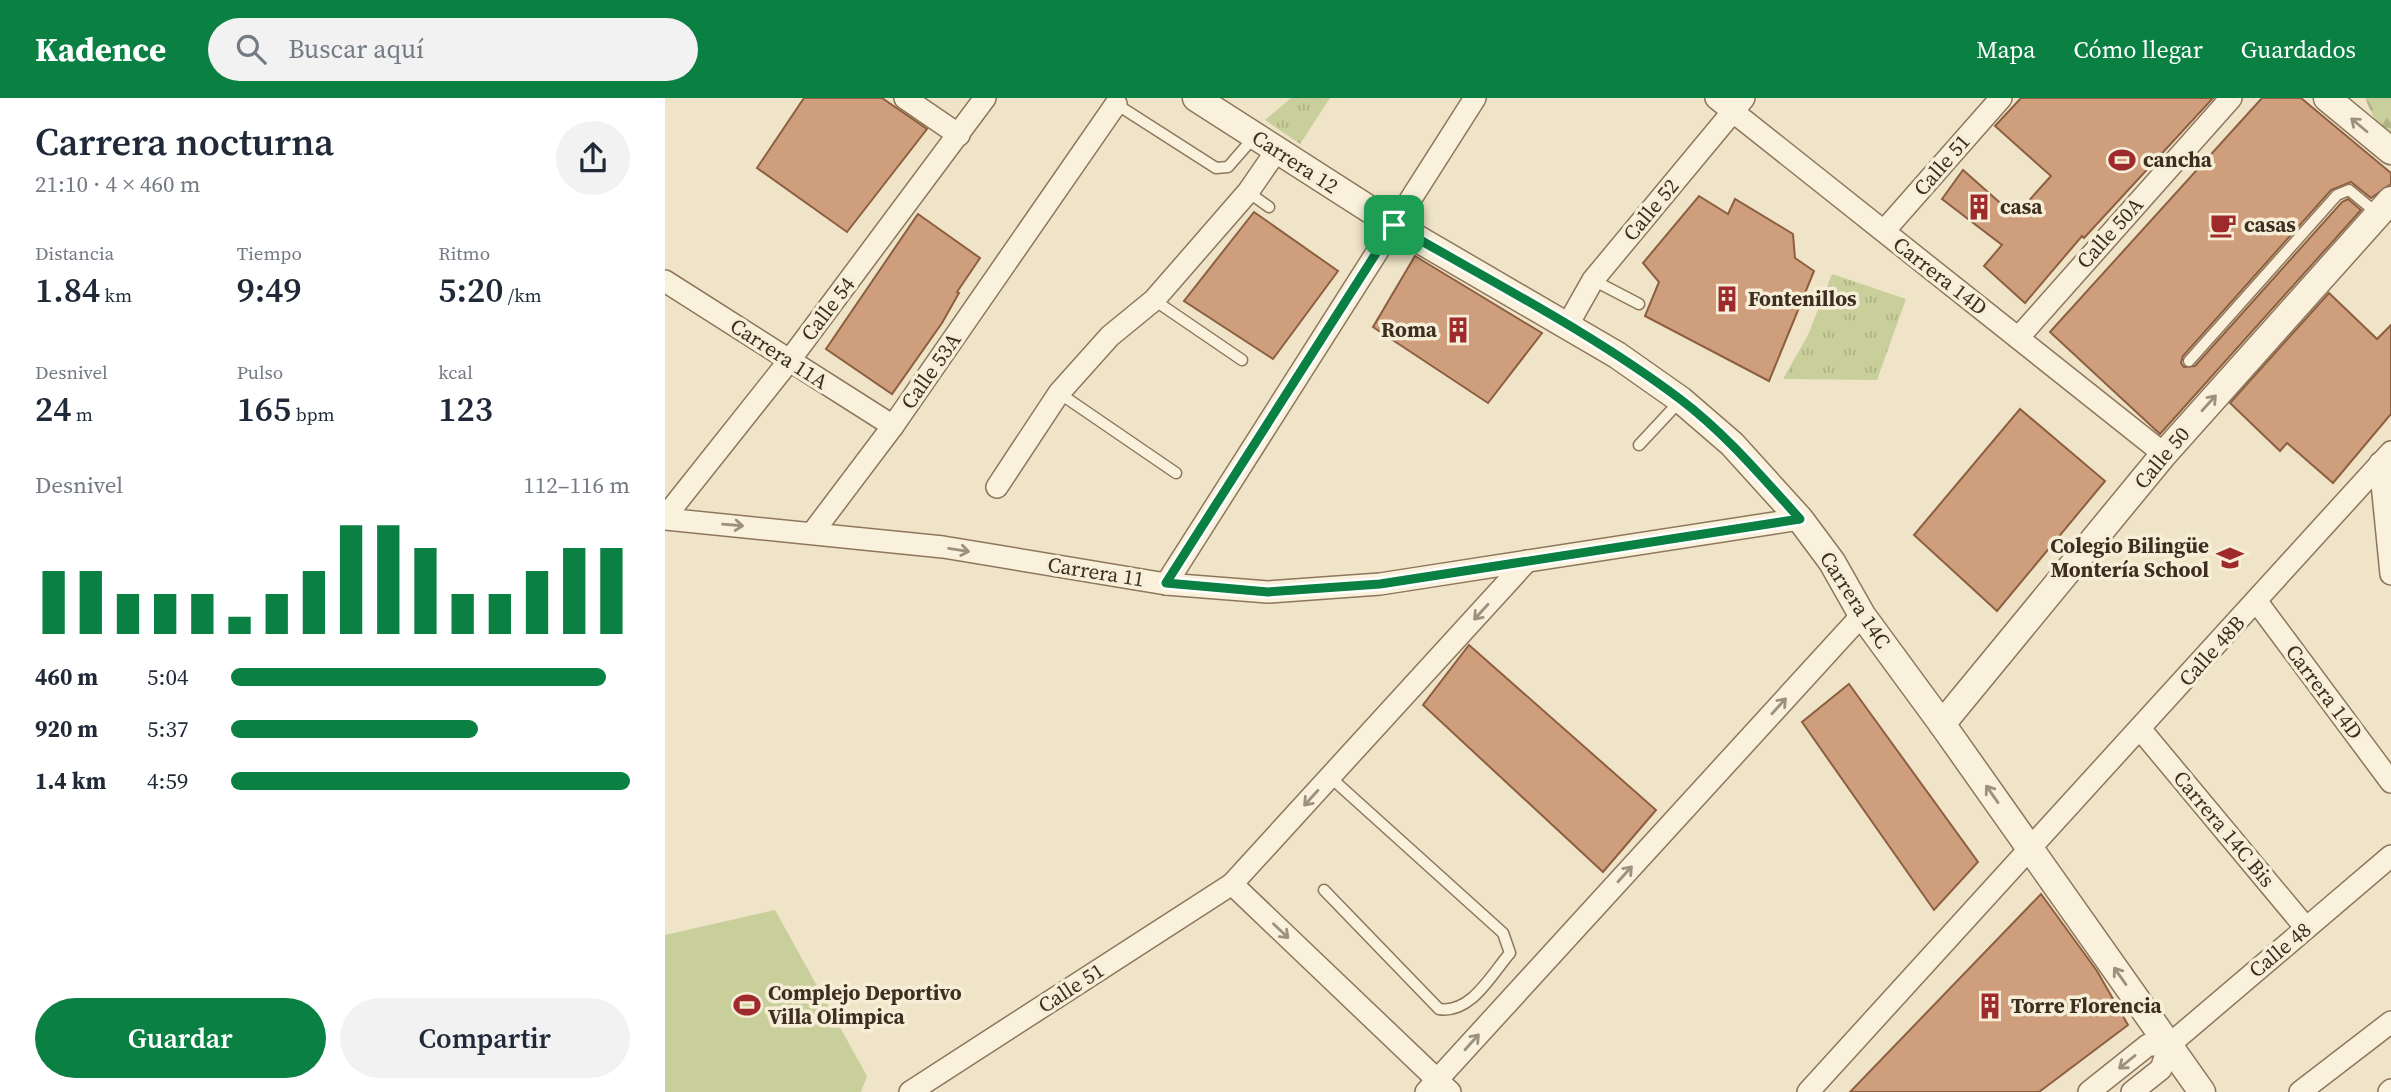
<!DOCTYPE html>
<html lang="es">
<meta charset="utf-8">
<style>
:root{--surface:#fff;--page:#f2f2f3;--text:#1f2937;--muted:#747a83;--accent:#0b8043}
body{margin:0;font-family:"Source Serif 4",serif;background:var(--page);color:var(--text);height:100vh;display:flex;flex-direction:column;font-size:26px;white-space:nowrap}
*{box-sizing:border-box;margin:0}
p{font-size:23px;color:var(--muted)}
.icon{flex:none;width:38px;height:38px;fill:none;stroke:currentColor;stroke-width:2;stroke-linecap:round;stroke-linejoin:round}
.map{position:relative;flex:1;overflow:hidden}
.details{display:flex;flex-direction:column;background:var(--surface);width:665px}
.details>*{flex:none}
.pin{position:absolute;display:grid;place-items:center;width:60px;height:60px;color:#fff;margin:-30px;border-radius:14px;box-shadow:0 4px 10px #0006}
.round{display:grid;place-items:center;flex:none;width:74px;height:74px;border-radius:37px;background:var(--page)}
.overview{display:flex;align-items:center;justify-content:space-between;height:119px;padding:0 35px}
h1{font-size:38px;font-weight:600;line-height:52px}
.figures{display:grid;grid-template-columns:repeat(3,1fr);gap:10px;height:119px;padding:7px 35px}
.figures div{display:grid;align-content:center}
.figures b{font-size:35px;font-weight:600}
.figures small{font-size:19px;font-weight:400}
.figures p{font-size:19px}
.chart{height:196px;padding:14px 35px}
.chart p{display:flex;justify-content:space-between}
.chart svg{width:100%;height:126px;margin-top:7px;stroke:var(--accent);stroke-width:6}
.primary-button{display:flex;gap:14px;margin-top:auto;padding:14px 35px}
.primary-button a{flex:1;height:80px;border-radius:42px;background:var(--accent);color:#fff;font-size:28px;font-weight:600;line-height:80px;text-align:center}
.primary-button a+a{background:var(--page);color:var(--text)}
ul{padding:0 35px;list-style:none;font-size:23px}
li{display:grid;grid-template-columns:112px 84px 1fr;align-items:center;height:52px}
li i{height:18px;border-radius:9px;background:var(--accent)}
header{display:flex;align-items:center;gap:42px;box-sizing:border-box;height:98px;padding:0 35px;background:var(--accent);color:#fff}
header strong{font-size:33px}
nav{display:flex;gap:38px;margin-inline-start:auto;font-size:24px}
.search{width:490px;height:63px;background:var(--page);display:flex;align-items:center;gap:18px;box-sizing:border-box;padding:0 24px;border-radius:38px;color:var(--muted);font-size:26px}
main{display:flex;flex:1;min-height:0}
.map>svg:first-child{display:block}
.grass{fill:#c9cf9b}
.forest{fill:url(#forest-firs)}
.park{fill:url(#park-tufts)}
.building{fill:#cf9f7d;stroke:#8d5f41;stroke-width:2}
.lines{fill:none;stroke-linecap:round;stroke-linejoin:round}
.service-casing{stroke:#8d765c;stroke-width:13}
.minor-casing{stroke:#8d765c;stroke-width:24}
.tertiary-casing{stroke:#8d765c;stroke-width:29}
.service{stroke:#faf1dc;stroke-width:10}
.minor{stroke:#faf1dc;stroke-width:21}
.tertiary{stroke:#faf1dc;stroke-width:26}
.oneway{stroke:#9c907e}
.route-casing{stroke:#fff;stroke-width:14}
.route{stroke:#0b8043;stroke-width:9}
.labels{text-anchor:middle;stroke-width:7;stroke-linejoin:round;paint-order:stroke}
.poi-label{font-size:21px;font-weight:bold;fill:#3d2e20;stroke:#f7eed8;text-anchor:start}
.street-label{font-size:21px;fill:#3d2e20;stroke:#f7eed8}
</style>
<header>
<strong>Kadence</strong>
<div class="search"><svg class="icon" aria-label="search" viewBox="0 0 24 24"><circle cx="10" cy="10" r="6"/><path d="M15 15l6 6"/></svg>Buscar aquí</div>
<nav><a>Mapa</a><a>Cómo llegar</a><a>Guardados</a></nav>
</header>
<main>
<section class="details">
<div class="overview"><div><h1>Carrera nocturna</h1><p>21:10 · 4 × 460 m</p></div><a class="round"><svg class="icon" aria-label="share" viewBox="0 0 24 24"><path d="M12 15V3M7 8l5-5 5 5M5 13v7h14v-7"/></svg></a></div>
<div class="figures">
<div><p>Distancia</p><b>1.84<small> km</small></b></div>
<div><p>Tiempo</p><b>9:49</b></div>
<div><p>Ritmo</p><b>5:20<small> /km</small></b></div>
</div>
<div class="figures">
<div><p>Desnivel</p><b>24<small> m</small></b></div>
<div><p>Pulso</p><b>165<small> bpm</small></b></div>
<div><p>kcal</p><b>123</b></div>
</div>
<div class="chart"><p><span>Desnivel</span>112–116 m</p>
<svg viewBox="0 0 160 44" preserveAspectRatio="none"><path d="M5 44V22M15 44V22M25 44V30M35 44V30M45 44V30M55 44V38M65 44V30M75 44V22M85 44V6M95 44V6M105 44V14M115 44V30M125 44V30M135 44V22M145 44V14M155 44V14"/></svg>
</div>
<ul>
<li><b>460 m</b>5:04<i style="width:94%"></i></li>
<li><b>920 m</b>5:37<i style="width:62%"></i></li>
<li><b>1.4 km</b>4:59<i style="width:100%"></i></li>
</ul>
<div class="primary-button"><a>Guardar</a><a>Compartir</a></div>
</section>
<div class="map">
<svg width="1726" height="994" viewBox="0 0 1726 994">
<defs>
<pattern id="forest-firs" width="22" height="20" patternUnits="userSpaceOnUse" patternTransform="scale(1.75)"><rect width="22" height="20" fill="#c9cf9b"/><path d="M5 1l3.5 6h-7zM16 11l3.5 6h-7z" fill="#aeb285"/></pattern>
<pattern id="park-tufts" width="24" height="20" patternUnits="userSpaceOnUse" patternTransform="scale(1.75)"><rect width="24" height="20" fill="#c9cf9b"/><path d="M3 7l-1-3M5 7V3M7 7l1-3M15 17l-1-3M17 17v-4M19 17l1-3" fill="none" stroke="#aeb285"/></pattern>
</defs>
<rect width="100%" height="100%" fill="#f0e4c8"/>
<polygon class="grass" points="110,812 202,978 196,994 0,994 0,837"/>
<polygon class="forest" points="1700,0 1726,0 1726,38 1712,27"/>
<g class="park">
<polygon points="626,0 665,0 635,46 600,22"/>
<polygon points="1167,176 1241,201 1212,282 1118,281 1143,237"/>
</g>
<g class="building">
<polygon points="139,0 217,0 262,31 182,134 92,70"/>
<polygon points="1356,0 1548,0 1419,140 1417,138 1360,205 1319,168 1337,147 1277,101 1298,72 1350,118 1386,78 1330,28"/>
<polygon points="1597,0 1636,0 1726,75 1726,86 1706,100 1686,84 1666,92 1518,258 1516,265 1519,269 1530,268 1677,104 1683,101 1696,112 1495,336 1385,234"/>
<polygon points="1034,98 1063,116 1070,101 1128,136 1130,160 1149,173 1104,283 980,218 994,184 978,165"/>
<polygon points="589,114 673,173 608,261 519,203"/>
<polygon points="253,116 315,160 292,194 294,195 277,225 227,296 161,251"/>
<polygon points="750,158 877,235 823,305 708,229"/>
<polygon points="1664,195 1712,241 1726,227 1726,316 1668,385 1622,345 1615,353 1565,305"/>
<polygon points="1355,311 1440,383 1332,513 1249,437"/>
<polygon points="804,547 991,712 938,774 758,607"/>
<polygon points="1184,586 1313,764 1269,812 1137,624"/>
<polygon points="1376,796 1432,873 1463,927 1374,994 1185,994"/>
</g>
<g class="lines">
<g class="service-casing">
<g id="service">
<polyline points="451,6 551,70 563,69 590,38"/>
<polyline points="583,94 604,109"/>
<polyline points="928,182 974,206"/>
<polyline points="489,202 577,262"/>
<polyline points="1524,263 1672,97 1684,92 1713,116"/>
<polyline points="394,295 511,375"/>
<polyline points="974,347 1015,303"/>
<path d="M659 792 774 911C806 916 826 877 845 855L838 835 665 679"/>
</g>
</g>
<g class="minor-casing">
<g id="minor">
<polyline points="240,0 294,37"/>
<polyline points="1051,0 1499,356"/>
<polyline points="1219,133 1336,0"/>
<polyline points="0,183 228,328"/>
<polyline points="902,228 928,182 1079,0"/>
<polyline points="1353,240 1566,0"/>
<polyline points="1715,365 1726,476"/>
<polyline points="332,389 394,295 445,238 489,202 583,94 612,52"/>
<polyline points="0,419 124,263 320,0"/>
<polyline points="0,421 278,449 501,486 603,494 715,486 1135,421"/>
<polyline points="148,434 228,328 451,6"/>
<polyline points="501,486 810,0"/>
<polyline points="1592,504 1726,684"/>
<polyline points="1476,632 1641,830"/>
<polyline points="567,786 785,994"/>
<polyline points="245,994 567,786 862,463"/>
<polyline points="761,994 1197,517"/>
<polyline points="1143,994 1726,354"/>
<polyline points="1424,994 1483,947 1504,947"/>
<polyline points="1467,994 1496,971 1504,947 1726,758"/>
<polyline points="1635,994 1726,924"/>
<polyline points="1724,994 1726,992"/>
</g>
</g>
<g class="tertiary-casing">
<g id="tertiary">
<polyline points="531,0 729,127 952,257 1016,302 1067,346 1135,421 1167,464 1197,517 1277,626 1537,994"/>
<polyline points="1662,0 1726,53"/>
<polyline points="1277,626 1499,356 1726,102"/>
</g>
</g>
<use href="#service" class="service"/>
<use href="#minor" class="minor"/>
<use href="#tertiary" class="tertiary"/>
</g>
<defs><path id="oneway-shaft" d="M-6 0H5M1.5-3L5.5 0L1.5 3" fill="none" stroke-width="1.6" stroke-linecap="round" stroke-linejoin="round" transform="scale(1.75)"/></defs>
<g class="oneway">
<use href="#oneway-shaft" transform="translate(1694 27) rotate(-140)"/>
<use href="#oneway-shaft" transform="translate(1544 305) rotate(-48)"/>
<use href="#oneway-shaft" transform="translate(68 427) rotate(5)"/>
<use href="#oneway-shaft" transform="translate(294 452) rotate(9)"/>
<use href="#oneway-shaft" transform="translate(816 514) rotate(132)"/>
<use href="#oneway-shaft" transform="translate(1114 608) rotate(-48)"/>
<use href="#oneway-shaft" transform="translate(1327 696) rotate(-125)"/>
<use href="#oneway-shaft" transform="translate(646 700) rotate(132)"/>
<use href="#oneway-shaft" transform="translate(960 776) rotate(-48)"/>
<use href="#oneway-shaft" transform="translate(616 833) rotate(44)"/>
<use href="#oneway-shaft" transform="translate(1455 878) rotate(-125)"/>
<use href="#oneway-shaft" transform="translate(807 944) rotate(-48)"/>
<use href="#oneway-shaft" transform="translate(1462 964) rotate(141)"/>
</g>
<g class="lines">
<g class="route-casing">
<path id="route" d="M729 127C825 183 926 234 1015 301 1060 335 1097 379 1135 421L715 486 603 494 501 485Z"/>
</g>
<use href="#route" class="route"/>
</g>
<defs>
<g id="stadium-bare" transform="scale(2.1)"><path d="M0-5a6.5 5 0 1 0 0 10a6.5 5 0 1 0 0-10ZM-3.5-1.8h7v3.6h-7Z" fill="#9e2a2b" stroke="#f7eed8" stroke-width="2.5" paint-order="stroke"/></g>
<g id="building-bare" transform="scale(2.1)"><path d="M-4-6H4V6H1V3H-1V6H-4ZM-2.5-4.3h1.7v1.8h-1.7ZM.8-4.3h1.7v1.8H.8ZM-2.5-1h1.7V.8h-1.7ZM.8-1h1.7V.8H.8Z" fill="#9e2a2b" stroke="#f7eed8" stroke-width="2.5" paint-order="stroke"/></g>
<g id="cafe-bare" transform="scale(2.1)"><path d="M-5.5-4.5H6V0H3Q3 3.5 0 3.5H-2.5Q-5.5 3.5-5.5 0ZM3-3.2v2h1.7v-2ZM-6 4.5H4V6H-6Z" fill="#9e2a2b" stroke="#f7eed8" stroke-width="2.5" paint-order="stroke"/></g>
<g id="school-bare" transform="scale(2.1)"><path d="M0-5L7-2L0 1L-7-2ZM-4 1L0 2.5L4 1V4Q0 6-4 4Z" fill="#9e2a2b" stroke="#f7eed8" stroke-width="2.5" paint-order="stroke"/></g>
</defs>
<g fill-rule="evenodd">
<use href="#stadium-bare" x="1457" y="62"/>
<use href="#building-bare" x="1314" y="109"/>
<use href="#cafe-bare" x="1558" y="127"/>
<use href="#building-bare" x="1062" y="201"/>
<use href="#building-bare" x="793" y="232"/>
<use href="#school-bare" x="1565" y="460"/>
<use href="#stadium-bare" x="82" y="907"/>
<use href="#building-bare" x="1325" y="908"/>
</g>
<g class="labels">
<g class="poi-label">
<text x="1478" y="69">cancha</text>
<text x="1335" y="116">casa</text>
<text x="1579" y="134">casas</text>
<text x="1083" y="208">Fontenillos</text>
<text x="772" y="239" text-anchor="end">Roma</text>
<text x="1544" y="455" text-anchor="end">Colegio Bilingüe<tspan x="1544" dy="24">Montería School</tspan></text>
<text x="103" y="902">Complejo Deportivo<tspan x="103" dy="24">Villa Olimpica</tspan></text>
<text x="1346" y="915">Torre Florencia</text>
</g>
<g class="street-label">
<text transform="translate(630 64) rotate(33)" y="7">Carrera 12</text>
<text transform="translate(1277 67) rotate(-49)" y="7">Calle 51</text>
<text transform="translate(986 112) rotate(-50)" y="7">Calle 52</text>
<text transform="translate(1445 135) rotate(-48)" y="7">Calle 50A</text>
<text transform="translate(1275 178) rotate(38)" y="7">Carrera 14D</text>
<text transform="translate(163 211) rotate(-53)" y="7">Calle 54</text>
<text transform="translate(114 256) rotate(33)" y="7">Carrera 11A</text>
<text transform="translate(266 273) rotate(-55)" y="7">Calle 53A</text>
<text transform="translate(1497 360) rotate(-50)" y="7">Calle 50</text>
<text transform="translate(431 474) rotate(9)" y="7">Carrera 11</text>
<text transform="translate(1190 502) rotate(57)" y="7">Carrera 14C</text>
<text transform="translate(1547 553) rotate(-48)" y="7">Calle 48B</text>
<text transform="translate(1659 594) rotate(53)" y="7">Carrera 14D</text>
<text transform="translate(1559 731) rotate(50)" y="7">Carrera 14C Bis</text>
<text transform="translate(1615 852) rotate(-40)" y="7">Calle 48</text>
<text transform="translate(406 890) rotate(-33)" y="7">Calle 51</text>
</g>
</g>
</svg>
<div class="pin" style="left:729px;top:127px;background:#1e9e55"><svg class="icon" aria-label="arrive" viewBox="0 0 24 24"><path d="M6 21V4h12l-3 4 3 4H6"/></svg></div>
</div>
</main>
